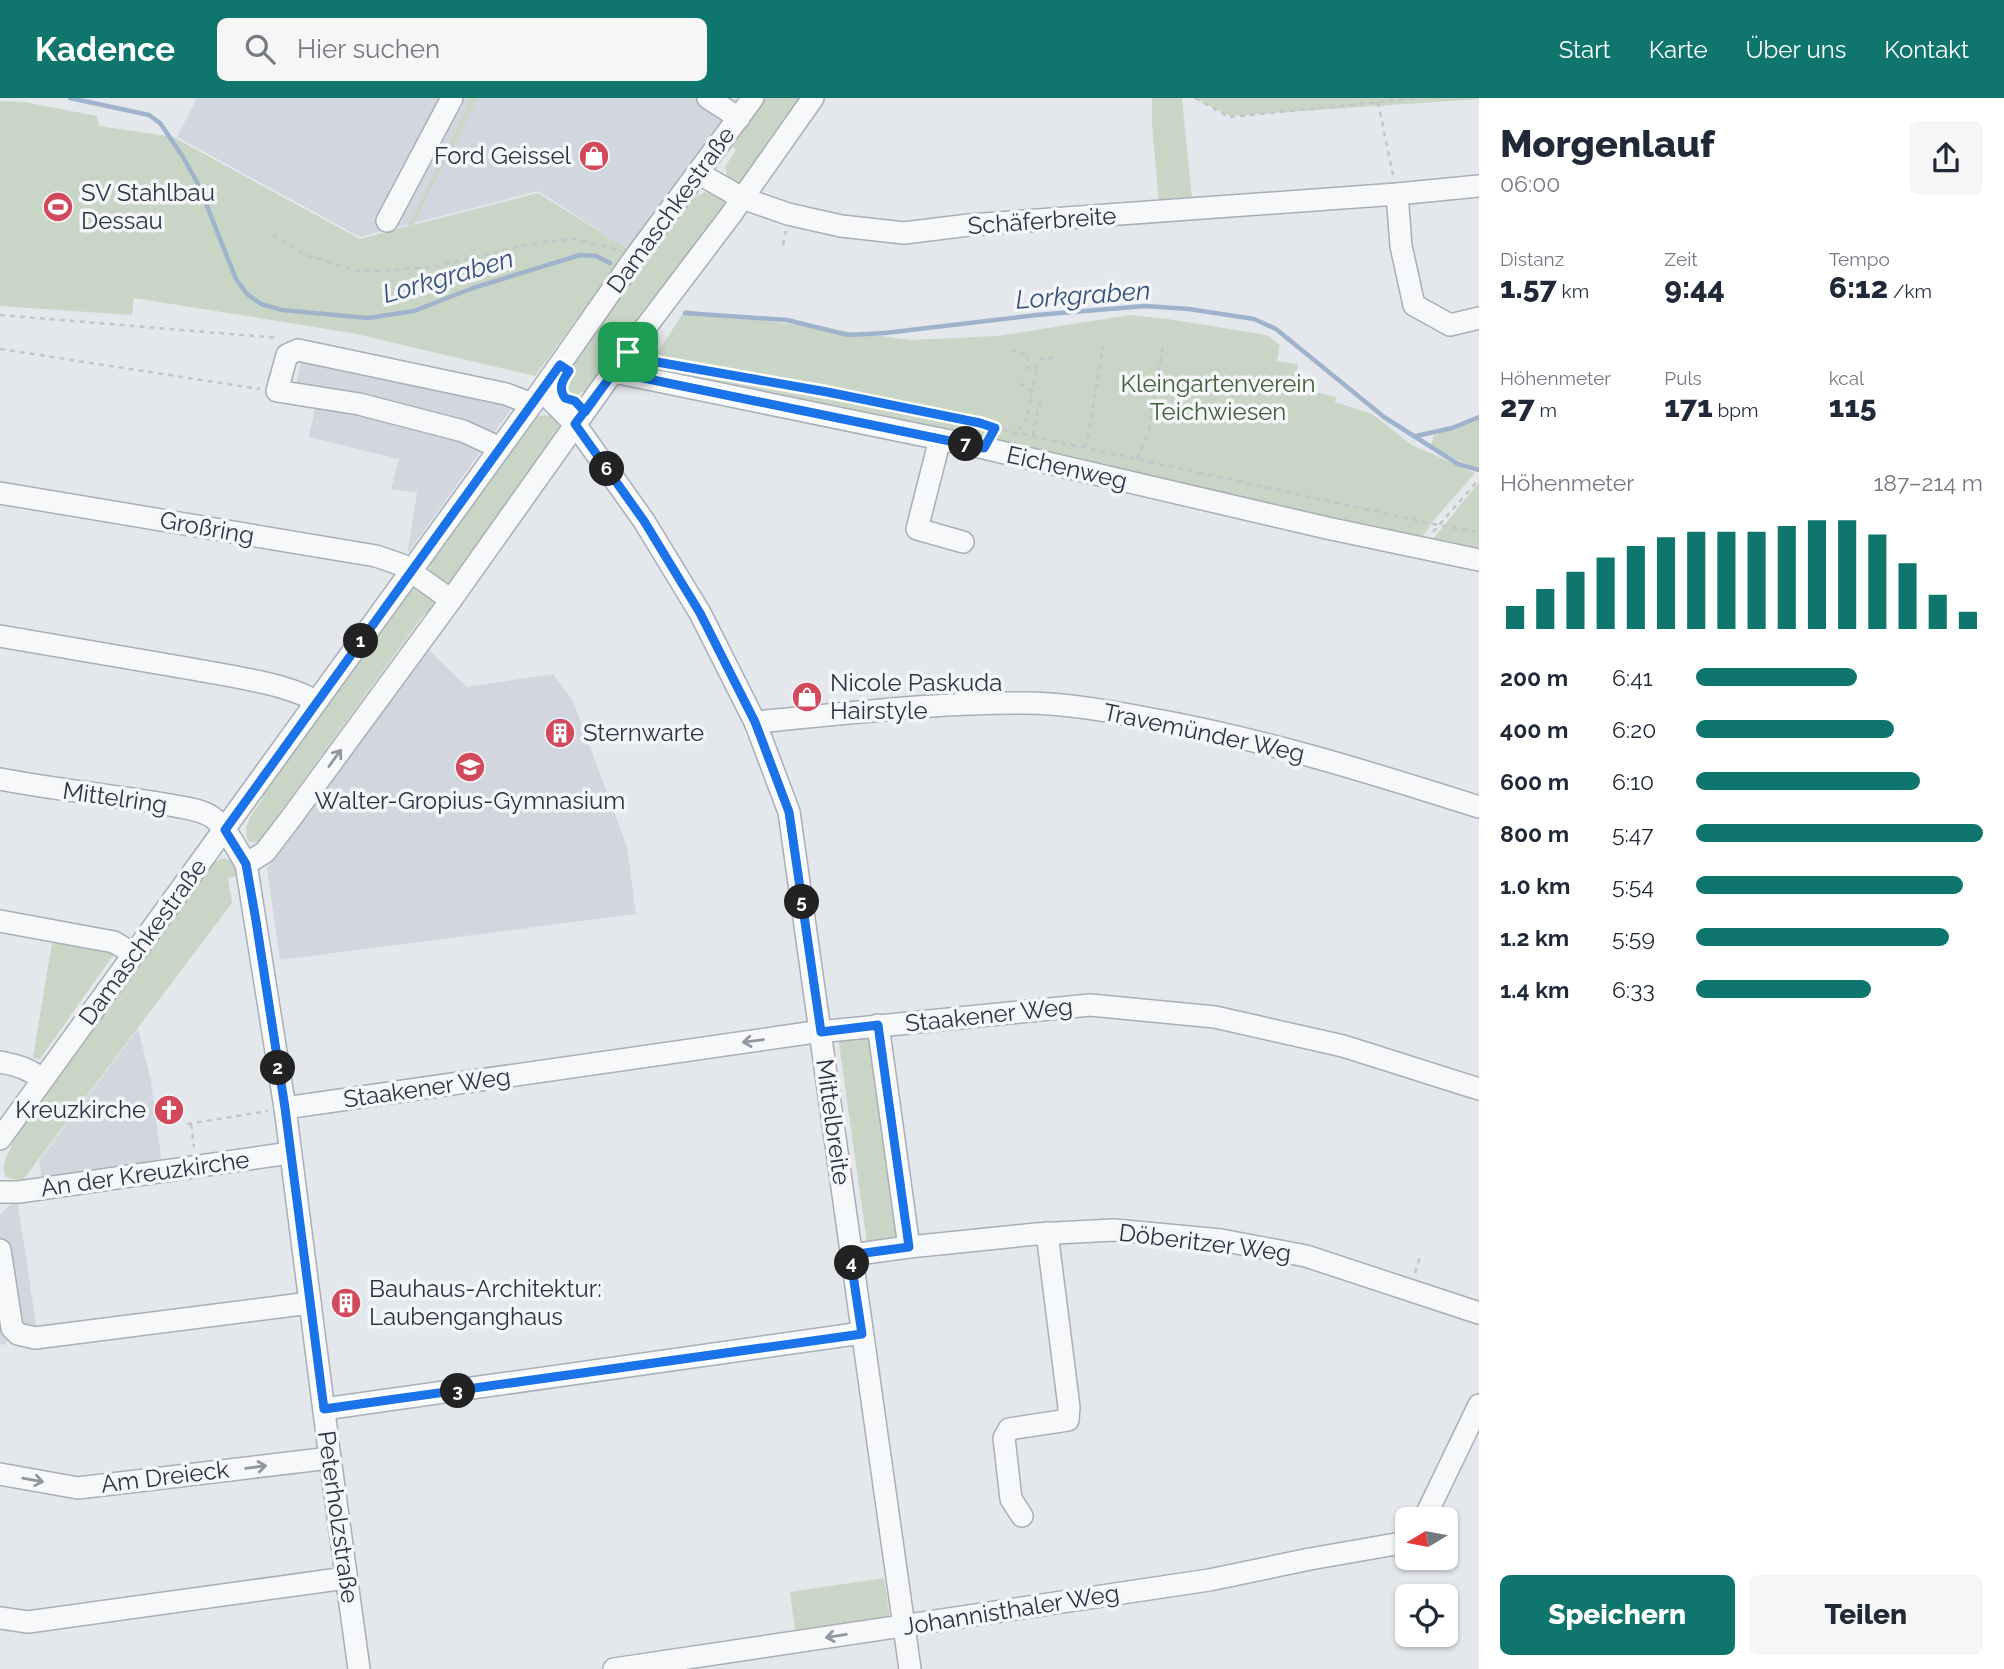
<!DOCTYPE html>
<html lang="de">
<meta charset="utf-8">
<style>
:root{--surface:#fff;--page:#f6f6f7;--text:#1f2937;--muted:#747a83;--accent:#0f766e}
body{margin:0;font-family:Raleway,sans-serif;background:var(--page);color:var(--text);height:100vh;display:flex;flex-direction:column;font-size:26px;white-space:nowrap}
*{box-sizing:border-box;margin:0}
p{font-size:23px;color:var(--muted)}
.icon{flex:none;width:38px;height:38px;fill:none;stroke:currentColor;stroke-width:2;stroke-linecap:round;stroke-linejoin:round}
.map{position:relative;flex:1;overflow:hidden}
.sheet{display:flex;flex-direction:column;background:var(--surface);width:525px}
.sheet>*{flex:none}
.needle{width:46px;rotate:260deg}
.controls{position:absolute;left:1395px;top:1409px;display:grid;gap:14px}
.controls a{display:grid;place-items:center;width:63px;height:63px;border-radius:10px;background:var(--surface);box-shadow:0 2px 5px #0004;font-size:35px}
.pin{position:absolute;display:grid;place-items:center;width:60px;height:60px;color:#fff;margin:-30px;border-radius:14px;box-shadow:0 4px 10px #0006}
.km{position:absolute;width:35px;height:35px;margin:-18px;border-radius:50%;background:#222;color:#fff;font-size:19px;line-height:35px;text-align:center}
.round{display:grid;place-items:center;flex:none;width:74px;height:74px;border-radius:10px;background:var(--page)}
.head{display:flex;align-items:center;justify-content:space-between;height:119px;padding:0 21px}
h1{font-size:38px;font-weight:800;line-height:52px}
.metrics{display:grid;grid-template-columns:repeat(3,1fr);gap:10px;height:119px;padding:7px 21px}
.metrics div{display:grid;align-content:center}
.metrics b{font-size:30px;font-weight:800}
.metrics small{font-size:19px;font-weight:400}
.metrics p{font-size:19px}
.chart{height:196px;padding:14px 21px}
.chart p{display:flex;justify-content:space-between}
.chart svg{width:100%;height:126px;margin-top:7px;stroke:var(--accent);stroke-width:6}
.primary-button{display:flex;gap:14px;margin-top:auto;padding:14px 21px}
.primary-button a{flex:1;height:80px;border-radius:10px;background:var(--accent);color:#fff;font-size:28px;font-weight:800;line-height:80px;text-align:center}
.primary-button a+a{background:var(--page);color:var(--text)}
ul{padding:0 21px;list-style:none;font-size:23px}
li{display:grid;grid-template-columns:112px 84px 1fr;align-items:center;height:52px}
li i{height:18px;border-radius:9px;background:var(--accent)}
header{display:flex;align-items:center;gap:42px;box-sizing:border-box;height:98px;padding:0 35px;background:var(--accent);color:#fff}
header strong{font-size:33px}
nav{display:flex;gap:38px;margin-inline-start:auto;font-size:24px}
.search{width:490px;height:63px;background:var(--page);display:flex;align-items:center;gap:18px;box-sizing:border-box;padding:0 24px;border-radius:10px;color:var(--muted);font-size:26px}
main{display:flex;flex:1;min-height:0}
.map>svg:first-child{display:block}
.built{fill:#d2d6de}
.green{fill:#c9d6c5}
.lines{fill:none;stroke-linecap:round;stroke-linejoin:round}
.stream{stroke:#9fb4cc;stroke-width:4.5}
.minor-casing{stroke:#a9aeb7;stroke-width:24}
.path{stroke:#c2c5cb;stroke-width:2.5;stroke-dasharray:5 5;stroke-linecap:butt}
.minor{stroke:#f7f8fa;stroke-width:21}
.oneway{stroke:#9196a0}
.route-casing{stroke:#fff;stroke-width:14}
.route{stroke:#1a73e8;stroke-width:9}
.labels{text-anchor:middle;stroke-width:7;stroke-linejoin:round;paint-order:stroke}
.poi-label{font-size:24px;fill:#2b3445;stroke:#f4f6f9;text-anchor:start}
.street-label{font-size:24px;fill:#2b3445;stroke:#f4f6f9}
.park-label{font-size:24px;fill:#3f6138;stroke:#f4f6f9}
.water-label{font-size:26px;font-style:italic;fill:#34527a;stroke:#f4f6f9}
</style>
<header>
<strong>Kadence</strong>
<div class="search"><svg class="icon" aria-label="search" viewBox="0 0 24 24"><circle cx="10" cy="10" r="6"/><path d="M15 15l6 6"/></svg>Hier suchen</div>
<nav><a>Start</a><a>Karte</a><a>Über uns</a><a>Kontakt</a></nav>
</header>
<main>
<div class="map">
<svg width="1479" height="1571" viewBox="0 0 1479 1571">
<rect width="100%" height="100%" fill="#e4e7ec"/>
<g class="built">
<polygon points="197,0 731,0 736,2 628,151 538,93 360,139 177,39"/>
<polygon points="303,257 517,303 407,456 417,395 391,391 399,361 309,339 316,305 292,301"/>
<polygon points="429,552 467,589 553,576 573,603 627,749 636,816 280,862 267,770"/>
<polygon points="138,931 151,983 162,1066 42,1083 39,1063"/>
<polygon points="17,1100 37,1234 11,1238 5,1247 0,1246 0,1117"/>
</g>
<g class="green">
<polygon points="472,0 478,0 413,127 538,95 628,151 535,278 352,235 134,200 132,217 0,208 0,3 24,4 97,18 99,28 173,39 360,141 408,128"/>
<polygon points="766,0 806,0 747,84 735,85 727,78 725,69 736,52 732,48"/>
<polygon points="1152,0 1182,0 1192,101 1159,105 1152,27"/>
<polygon points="1194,0 1479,0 1479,1 1230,18"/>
<path d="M705 94 720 98 727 104 725 114 588 296 582 293C572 306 560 297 565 284 566 282 571 275 572 273L568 270 692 100Z"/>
<polygon points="685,212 911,242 997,238 1130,217 1167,221 1267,237 1280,247 1277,263 1298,266 1295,281 1316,285 1314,294 1336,299 1335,304 1372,316 1412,347 1475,375 1434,422 1417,446 624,271 637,253 654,260"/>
<polygon points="545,317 556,319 560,329 557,340 447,492 431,480 429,471 433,459 534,319"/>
<polygon points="1479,318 1479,372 1430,349 1434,337"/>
<polygon points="1479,384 1479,455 1429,446"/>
<path d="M420 490 432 496 437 507 432 519 425 515 281 713 283 717C274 730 266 750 248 743 242 725 253 715 263 701L259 697 406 493Z"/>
<path d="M223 760C234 762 236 768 241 777L228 780 232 805 23 1082 12 1081 5 1078C0 1059 13 1056 13 1037L210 766Z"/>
<polygon points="53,839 113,850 114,856 40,961 33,960"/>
<polygon points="874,935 903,1140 867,1144 838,939"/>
<polygon points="884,1480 890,1521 795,1532 790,1494"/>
</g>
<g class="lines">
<g class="stream">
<polyline points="70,0 149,17 160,25 183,59 199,88 236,181 247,196 261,206 282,212 368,220 414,213 473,190 580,157 596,158 610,165"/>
<polyline points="685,215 787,222 848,237 885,235 1037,217 1145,208 1189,211 1254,221 1276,231 1384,319 1458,366 1479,372"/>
<polyline points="1416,338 1452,330 1479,319"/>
</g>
<g class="minor-casing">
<g id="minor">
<polyline points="708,0 739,20"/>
<polyline points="698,75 742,100 788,116 841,128 904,135 969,127 1397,96 1479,88"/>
<polyline points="1397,96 1401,148 1414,207 1450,227 1479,220"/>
<polyline points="387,123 452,0"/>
<polyline points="614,274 984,350 1327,430 1479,462"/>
<polyline points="542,293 575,326 644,423 700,515 755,624 789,714 910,1571"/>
<polyline points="940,341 917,431 963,444"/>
<polyline points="500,350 463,333 359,306 277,293 287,257 298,252 506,296 532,306"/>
<polyline points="0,395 376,458 402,467 451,502"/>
<path d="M0 538C64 549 128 560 192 571 223 577 292 586 316 604"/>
<path d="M755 624C844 616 937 604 1025 605 1064 605 1108 613 1146 620 1260 640 1369 674 1479 709"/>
<path d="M0 681C56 692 114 697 170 707 184 710 200 711 212 719 225 728 238 752 246 766L285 1010 330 1360 359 1571"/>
<polyline points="246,766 265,754 288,724 451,502 627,254 730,118 813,0"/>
<polyline points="0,823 114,844 134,856"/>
<polyline points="878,927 909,1149"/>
<path d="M0 964C17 967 30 971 43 982"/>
<polyline points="285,1010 808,935 1090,907 1215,919 1343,948 1479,991"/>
<polyline points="0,1041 532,306 633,162 753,0"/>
<polyline points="0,1094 19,1094 290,1055"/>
<polyline points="0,1152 12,1230 18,1236 35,1240 310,1205"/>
<polyline points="851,1157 909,1149 1036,1136 1114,1132 1221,1142 1306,1158 1479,1215"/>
<polyline points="324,1311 862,1235"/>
<polyline points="0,1376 78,1390 330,1360"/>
<polyline points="1022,1418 1011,1401 1004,1340 1009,1331 1068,1322 1069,1309 1047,1135"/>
<polyline points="1424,1421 1479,1307"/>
<polyline points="0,1520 28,1524 346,1480"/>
<polyline points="614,1571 1209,1482 1310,1461 1407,1444"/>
</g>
</g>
<g class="path">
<polyline points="1195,0 1229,19 1420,0"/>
<polyline points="1378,4 1393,77"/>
<polyline points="273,137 306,157 362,174 433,169 529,146 576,141 619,152"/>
<polyline points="783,147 786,133"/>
<polyline points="0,217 279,240"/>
<polyline points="0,251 260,291"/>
<polyline points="1011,253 1028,256 1027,269 1036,272 1027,322 1021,325 1018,335"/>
<polyline points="1036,271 1037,264 1044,260 1053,260"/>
<polyline points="728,277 980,325 995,330"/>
<polyline points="1020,287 1023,286 1031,292"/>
<polyline points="980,325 980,316"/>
<polyline points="994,332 995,330 1438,427 1479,434"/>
<polyline points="1033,337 1041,299"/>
<polyline points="1084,349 1088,340 1103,248"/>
<polyline points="1137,361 1148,335 1163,248"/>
<polyline points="1433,434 1479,381"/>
<polyline points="187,1026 268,1013"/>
<polyline points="191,1026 194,1049"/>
<polyline points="1415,1175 1421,1156"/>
</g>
<use href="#minor" class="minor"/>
</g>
<defs><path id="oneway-shaft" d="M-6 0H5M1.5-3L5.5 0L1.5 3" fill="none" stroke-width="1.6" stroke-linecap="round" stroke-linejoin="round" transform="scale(1.75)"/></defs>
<g class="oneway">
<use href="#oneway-shaft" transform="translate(335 660) rotate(-54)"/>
<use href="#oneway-shaft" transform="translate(753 943) rotate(172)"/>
<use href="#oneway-shaft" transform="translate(256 1369) rotate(-7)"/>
<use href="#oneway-shaft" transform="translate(33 1382) rotate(10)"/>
<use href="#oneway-shaft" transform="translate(836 1538) rotate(171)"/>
</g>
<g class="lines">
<g class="route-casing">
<path id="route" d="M628 254 585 314 575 303 565 300C558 290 562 283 569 273L560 267 225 732 246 766 256 823 285 1010 324 1311 862 1236 850 1157 909 1149 878 927 821 934 789 714 755 624 700 515 644 423 575 326 614 274 984 350 995 330 980 325 827 294 657 264 628 254"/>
</g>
<use href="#route" class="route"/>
</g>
<defs>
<g id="shop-disc" transform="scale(1.575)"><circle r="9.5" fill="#d1495b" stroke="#f4f6f9"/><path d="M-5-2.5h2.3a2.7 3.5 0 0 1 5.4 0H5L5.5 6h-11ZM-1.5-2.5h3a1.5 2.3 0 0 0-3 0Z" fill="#fff"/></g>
<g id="stadium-disc" transform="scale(1.575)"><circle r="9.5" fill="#d1495b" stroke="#f4f6f9"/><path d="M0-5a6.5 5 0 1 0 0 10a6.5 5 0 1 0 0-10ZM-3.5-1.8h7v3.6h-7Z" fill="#fff"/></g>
<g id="building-disc" transform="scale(1.575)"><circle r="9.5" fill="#d1495b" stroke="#f4f6f9"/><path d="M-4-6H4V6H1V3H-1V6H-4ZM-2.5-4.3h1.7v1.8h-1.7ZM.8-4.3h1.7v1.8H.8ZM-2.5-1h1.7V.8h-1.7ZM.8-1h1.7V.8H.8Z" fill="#fff"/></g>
<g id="school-disc" transform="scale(1.575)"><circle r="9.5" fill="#d1495b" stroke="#f4f6f9"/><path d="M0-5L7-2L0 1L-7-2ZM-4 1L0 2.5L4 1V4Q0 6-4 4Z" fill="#fff"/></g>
<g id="church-disc" transform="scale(1.575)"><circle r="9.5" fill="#d1495b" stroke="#f4f6f9"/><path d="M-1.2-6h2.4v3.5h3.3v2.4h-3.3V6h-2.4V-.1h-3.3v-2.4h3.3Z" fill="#fff"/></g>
</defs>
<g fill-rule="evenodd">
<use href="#shop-disc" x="594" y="58"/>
<use href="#stadium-disc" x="58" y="109"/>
<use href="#shop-disc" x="807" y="599"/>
<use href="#building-disc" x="560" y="635"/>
<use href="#school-disc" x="470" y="669"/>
<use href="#church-disc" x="169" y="1012"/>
<use href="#building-disc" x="346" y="1205"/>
</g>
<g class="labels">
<g class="poi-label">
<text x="571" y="66" text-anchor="end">Ford Geissel</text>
<text x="81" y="103">SV Stahlbau<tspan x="81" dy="28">Dessau</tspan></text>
<text x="830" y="593">Nicole Paskuda<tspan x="830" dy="28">Hairstyle</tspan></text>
<text x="583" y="643">Sternwarte</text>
<text x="470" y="711" text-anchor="middle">Walter-Gropius-Gymnasium</text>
<text x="146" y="1020" text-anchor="end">Kreuzkirche</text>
<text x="369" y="1199">Bauhaus-Architektur:<tspan x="369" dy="28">Laubenganghaus</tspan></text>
</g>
<g class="street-label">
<text transform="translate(671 112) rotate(-54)" y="8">Damaschkestraße</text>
<text transform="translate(1042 123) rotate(-4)" y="8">Schäferbreite</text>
<text transform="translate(1067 370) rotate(13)" y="8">Eichenweg</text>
<text transform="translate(207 430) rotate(10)" y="8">Großring</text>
<text transform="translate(1204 635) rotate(12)" y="8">Travemünder Weg</text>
<text transform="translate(115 700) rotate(8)" y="8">Mittelring</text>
<text transform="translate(143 844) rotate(-54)" y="8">Damaschkestraße</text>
<text transform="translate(989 917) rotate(-6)" y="8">Staakener Weg</text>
<text transform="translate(427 990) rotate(-8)" y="8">Staakener Weg</text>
<text transform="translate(833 1024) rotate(82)" y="8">Mittelbreite</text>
<text transform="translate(145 1076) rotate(-8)" y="8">An der Kreuzkirche</text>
<text transform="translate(1205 1145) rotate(7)" y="8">Döberitzer Weg</text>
<text transform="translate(165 1379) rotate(-7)" y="8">Am Dreieck</text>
<text transform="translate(338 1419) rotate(82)" y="8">Peterholzstraße</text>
<text transform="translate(1011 1512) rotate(-9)" y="8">Johannisthaler Weg</text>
</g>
<g class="park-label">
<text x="1218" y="294">Kleingartenverein<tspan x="1218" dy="28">Teichwiesen</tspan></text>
</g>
<g class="water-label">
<text transform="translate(448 178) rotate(-16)" y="9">Lorkgraben</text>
<text transform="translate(1083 197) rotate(-4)" y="9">Lorkgraben</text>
</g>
</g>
</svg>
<div class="controls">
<a><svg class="needle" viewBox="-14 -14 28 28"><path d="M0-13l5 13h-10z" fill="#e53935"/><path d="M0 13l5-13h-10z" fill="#747a83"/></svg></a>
<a><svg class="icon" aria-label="locate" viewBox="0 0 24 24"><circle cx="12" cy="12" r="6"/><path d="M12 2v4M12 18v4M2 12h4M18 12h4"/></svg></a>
</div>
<div class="pin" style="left:628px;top:254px;background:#1e9e55"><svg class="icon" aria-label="arrive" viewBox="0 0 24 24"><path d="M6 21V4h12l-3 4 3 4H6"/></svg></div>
<b class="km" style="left:361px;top:543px">1</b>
<b class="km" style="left:278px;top:970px">2</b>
<b class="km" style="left:458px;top:1293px">3</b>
<b class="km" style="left:852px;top:1165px">4</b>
<b class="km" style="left:802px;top:804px">5</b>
<b class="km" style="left:607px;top:371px">6</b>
<b class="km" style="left:966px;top:346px">7</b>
</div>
<section class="sheet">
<div class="head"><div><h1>Morgenlauf</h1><p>06:00</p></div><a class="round"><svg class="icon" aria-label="share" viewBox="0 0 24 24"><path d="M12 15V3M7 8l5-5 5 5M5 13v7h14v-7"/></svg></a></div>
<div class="metrics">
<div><p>Distanz</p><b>1.57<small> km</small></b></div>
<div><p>Zeit</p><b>9:44</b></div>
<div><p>Tempo</p><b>6:12<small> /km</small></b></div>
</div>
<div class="metrics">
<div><p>Höhenmeter</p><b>27<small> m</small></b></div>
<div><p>Puls</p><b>171<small> bpm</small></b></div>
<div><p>kcal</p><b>115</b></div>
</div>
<div class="chart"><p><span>Höhenmeter</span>187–214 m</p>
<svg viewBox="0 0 160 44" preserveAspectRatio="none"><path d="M5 44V36M15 44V30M25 44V24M35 44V19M45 44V15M55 44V12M65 44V10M75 44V10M85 44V10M95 44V8M105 44V6M115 44V6M125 44V11M135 44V21M145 44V32M155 44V38"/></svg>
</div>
<ul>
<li><b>200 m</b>6:41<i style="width:56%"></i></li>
<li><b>400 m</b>6:20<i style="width:69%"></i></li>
<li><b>600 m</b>6:10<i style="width:78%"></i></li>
<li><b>800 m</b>5:47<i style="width:100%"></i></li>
<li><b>1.0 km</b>5:54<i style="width:93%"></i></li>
<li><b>1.2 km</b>5:59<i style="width:88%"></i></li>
<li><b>1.4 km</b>6:33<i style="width:61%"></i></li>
</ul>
<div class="primary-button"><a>Speichern</a><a>Teilen</a></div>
</section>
</main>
